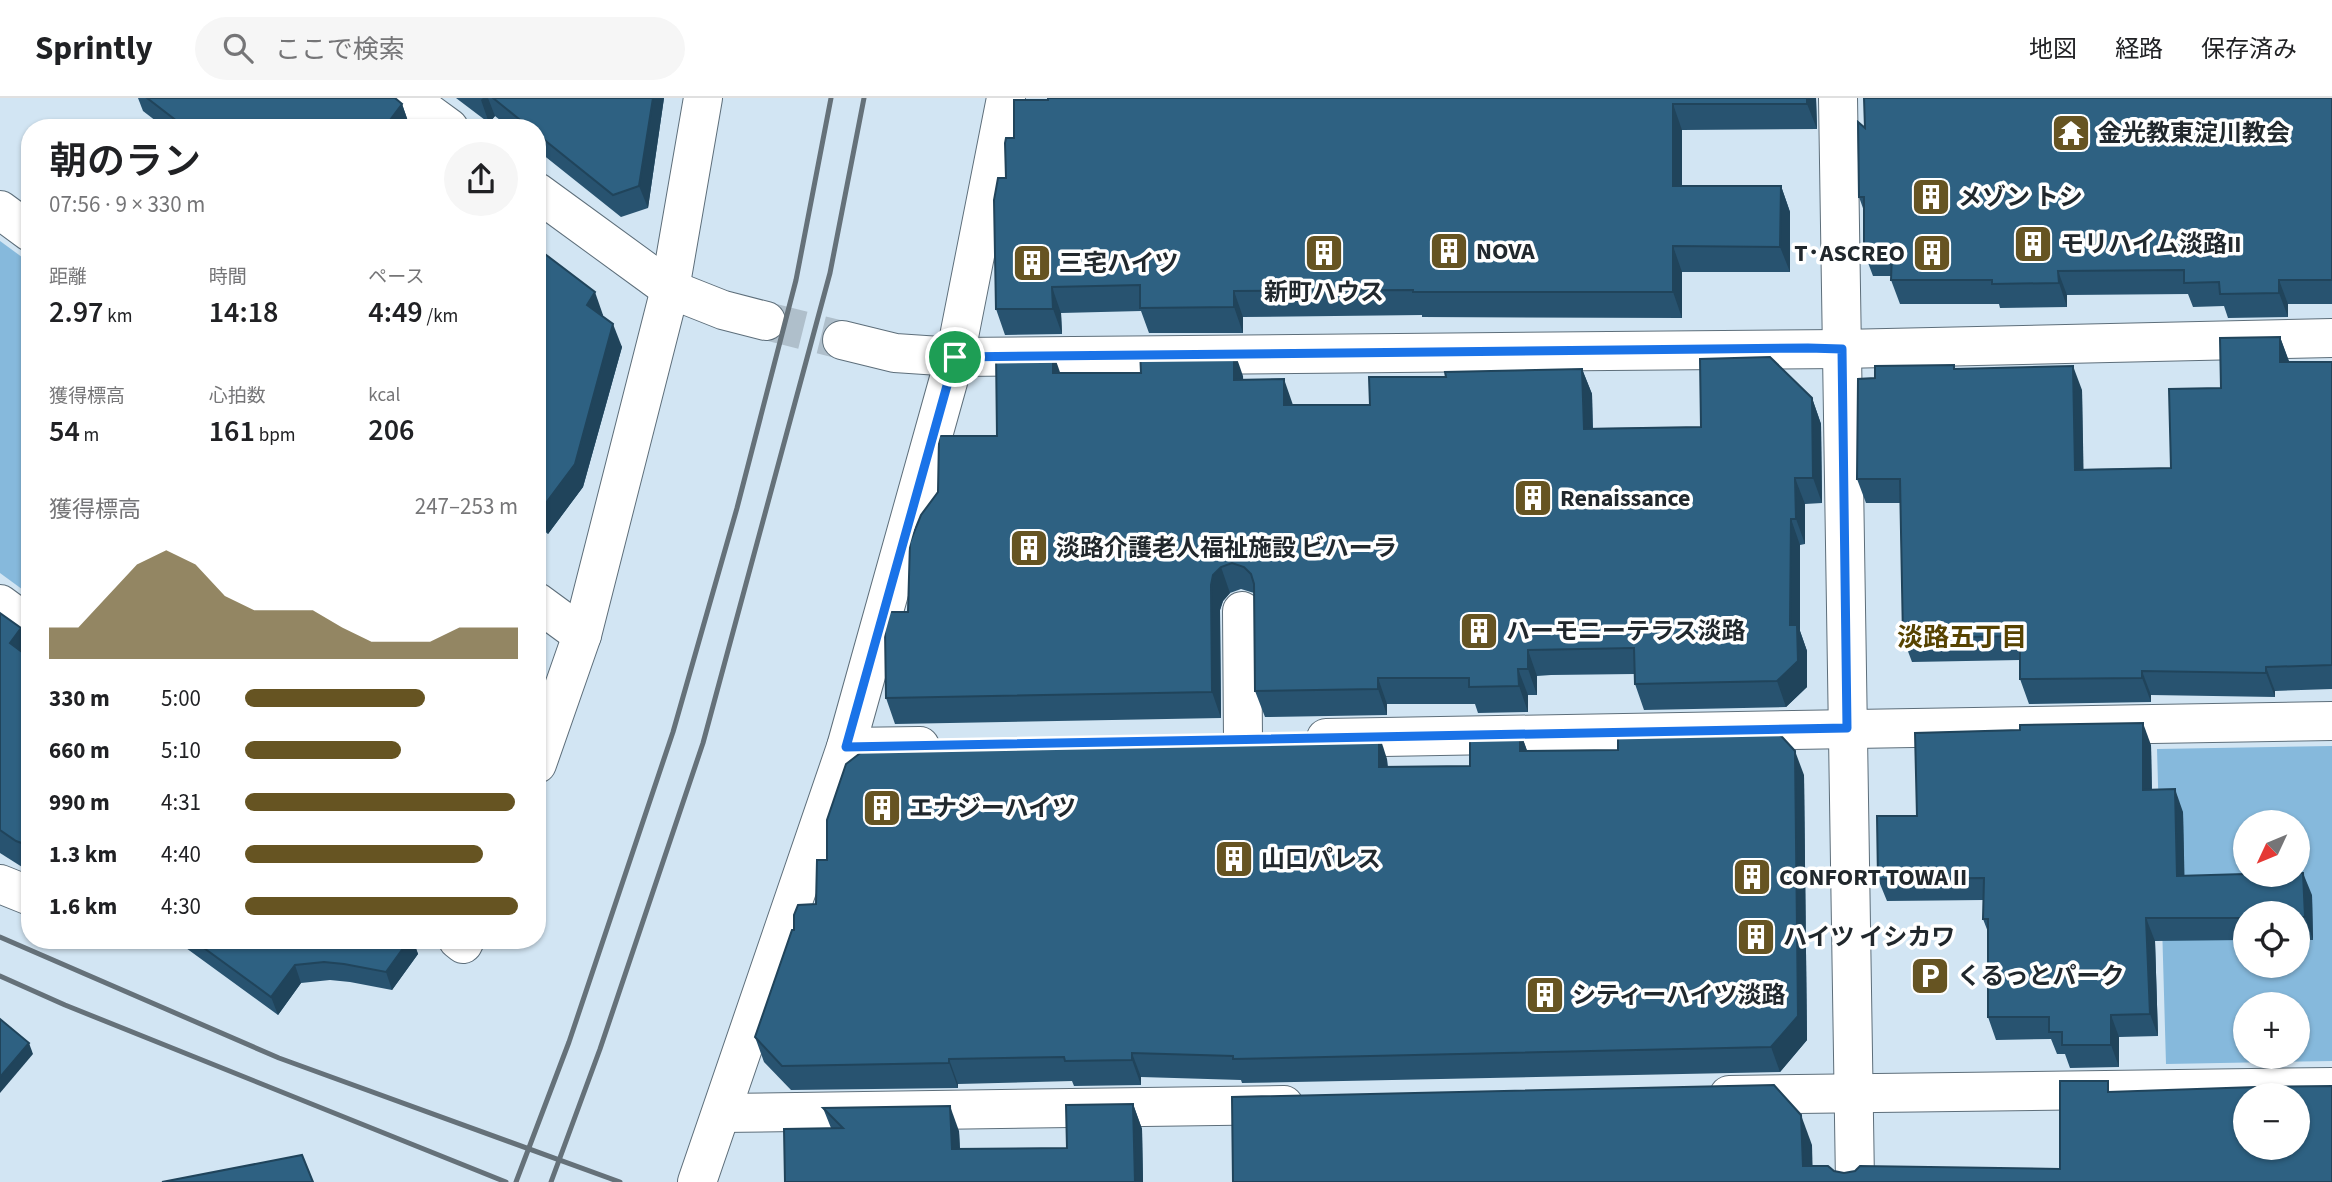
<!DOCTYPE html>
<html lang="ja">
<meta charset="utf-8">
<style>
:root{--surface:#fff;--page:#f6f6f6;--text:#202124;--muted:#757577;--line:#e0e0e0;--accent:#665422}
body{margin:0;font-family:"Source Sans 3","Noto Sans JP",sans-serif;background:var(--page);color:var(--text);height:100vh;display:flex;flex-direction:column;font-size:26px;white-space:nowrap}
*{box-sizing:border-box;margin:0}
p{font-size:23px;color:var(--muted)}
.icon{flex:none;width:38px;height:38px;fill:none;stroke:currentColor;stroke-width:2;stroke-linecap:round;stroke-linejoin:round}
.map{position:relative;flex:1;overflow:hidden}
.side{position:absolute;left:21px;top:21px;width:525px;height:830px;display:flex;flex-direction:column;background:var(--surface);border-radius:28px;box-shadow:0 2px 5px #0004}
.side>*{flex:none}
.needle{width:46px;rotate:226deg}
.tools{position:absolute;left:2233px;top:712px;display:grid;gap:14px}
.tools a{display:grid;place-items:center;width:77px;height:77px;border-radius:50%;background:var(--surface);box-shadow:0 2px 5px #0004;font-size:35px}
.pin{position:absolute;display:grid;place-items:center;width:60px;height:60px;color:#fff;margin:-30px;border:4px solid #fff;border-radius:50%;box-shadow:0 2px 7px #0007}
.round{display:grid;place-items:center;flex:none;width:74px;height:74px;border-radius:37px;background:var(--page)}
.overview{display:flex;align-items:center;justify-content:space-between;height:119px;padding:0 28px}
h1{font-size:38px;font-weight:600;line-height:52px}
.figures{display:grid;grid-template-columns:repeat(3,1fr);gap:10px;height:119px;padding:7px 28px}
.figures div{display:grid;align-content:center}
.figures b{font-size:30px;font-weight:600}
.figures small{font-size:19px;font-weight:400}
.figures p{font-size:19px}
.chart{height:196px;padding:14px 28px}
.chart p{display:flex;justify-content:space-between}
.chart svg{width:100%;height:126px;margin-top:7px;fill:var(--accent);opacity:.7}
ul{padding:0 28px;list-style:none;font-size:23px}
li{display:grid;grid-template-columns:112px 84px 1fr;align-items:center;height:52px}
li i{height:18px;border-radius:9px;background:var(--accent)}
header{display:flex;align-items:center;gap:42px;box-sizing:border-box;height:98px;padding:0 35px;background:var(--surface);border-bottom:2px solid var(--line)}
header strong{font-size:33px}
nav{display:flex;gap:38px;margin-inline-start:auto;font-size:24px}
.search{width:490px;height:63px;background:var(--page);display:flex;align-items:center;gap:18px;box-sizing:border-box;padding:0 24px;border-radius:38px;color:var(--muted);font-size:26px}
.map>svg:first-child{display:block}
.green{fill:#86b9dc;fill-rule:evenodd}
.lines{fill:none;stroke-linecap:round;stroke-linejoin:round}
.minor-tunnel{stroke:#afbfcb;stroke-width:38;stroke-dasharray:38 19;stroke-linecap:butt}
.minor-casing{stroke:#5d6e7a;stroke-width:40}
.tertiary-casing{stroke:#5d6e7a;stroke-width:40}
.minor{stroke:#fff;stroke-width:38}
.tertiary{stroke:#fff;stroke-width:38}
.rail{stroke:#657179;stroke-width:5}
.wall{fill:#285370}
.shaded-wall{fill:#20445b}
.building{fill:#2e6182;stroke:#20445b;stroke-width:2;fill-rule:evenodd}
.route-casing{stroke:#fff;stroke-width:14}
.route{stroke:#1a73e8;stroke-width:9}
.labels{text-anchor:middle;stroke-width:7;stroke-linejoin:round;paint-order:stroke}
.poi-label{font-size:24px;font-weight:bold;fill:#21282d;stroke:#fff;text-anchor:start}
.neighbourhood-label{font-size:26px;font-weight:bold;fill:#574301;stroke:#fff}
</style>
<header>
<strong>Sprintly</strong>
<div class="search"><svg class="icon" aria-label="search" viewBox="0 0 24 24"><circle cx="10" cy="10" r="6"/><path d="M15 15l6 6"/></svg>ここで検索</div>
<nav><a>地図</a><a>経路</a><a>保存済み</a></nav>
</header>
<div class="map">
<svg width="2332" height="1084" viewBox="0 0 2332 1084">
<rect width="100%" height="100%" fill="#d2e5f3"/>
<g class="green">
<polygon points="0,143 30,165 30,497 0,475"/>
<path d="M2332 648V963L2166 966 2157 651ZM2245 724H2298V777H2245ZM2245 816H2298V868H2245ZM2245 906H2298V959H2245Z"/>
</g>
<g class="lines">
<polyline class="minor-tunnel" points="766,223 842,242"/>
<g class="minor-casing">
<g id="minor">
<polyline points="408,0 449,30"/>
<polyline points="537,94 670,191 723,212 766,223"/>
<polyline points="0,112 30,134"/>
<polyline points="842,242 895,255 955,259"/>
<polyline points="537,504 582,537"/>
<polyline points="0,506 30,528"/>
<polyline points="1242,513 1243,641"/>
<polyline points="537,666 582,537 670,191 703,0"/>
<polyline points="0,786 30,798"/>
<polyline points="458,842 463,846 465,842"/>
<polyline points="697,1084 846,649 955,259 1006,0"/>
</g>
</g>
<g class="tertiary-casing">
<g id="tertiary">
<polyline points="1838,0 1855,1084"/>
<polyline points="955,259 1841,251 2332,240"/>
<polyline points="1326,640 2332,623"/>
<polyline points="846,649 920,648"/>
<polyline points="1729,997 2332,989"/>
<polyline points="722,1015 1284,1007"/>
</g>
</g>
<use href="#minor" class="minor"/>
<use href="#tertiary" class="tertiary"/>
<g class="rail">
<polyline points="0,839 279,960 620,1084"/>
<polyline points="0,878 65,907 506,1084"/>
<polyline points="516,1084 569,944 673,634 737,410 796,182 831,0"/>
<polyline points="551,1084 600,951 703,645 830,175 864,0"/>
</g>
</g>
<g class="wall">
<polygon points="138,0 395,0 402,6 410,29 409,30 165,30 143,13"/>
<polygon points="456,0 664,0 648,110 621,119 537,52 537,30 510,30 495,18 489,25"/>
<polygon points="1816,0 1817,31 1682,32 1682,88 1781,88 1790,114 1790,174 1682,174 1682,220 1422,219 1422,217 1243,219 1243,235 1149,235 1141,213 1061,215 1062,236 1005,237 996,211 1006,80 1014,40 1048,2"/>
<polygon points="2332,0 2332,206 2288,206 2288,219 2228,220 2224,208 2193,209 2188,196 2067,197 2067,209 2000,210 1999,206 1900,206 1891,182 1891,178 1873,178 1864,154 1864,113 1859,99 1865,30"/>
<polygon points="537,150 603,217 603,218 622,249 583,389 548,436 537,427"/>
<polygon points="2280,239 2289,264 2332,264 2332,591 2275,593 2275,599 2151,597 2151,604 2029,606 2020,581 2020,562 1912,564 1903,540 1900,405 1866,405 1857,381 1875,280 1954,267 1955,271 2082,292 2083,371 2171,370 2221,290"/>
<polygon points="1582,271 1592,296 1593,330 1701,329 1812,300 1821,326 1822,405 1805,406 1805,446 1800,447 1800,533 1807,553 1807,589 1786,609 1644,612 1635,586 1634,576 1551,577 1537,578 1537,597 1528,597 1528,614 1478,615 1475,606 1387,606 1387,617 1265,619 1255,593 1254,495 1241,491 1230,495 1223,503 1220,512 1221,620 895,626 886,600 908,514 1061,275 1243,278 1243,282 1293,307 1370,307 1446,279"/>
<polygon points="0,515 30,555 30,774 0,755"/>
<polygon points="1520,633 1527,653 1804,677 1807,942 1780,974 1242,985 1241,982 1141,979 1141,987 1074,988 1072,983 958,986 958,990 791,992 764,964 755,939 794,832 816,806 827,762 1387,661 1388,669 1470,668"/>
<polygon points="2151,647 2152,692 2183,714 2184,778 2312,797 2313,842 2298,842 2298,816 2245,816 2245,842 2155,843 2158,938 2119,939 2119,969 2070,970 2065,956 2057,956 2051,941 1996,942 1988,919 1988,834 1983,821 1984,802 1887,803 1878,781 1917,718"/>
<polygon points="175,842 413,842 418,856 392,892 350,884 330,882 301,885 278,917"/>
<polygon points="1133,1006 1142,1031 1143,1084 785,1084 831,1030 823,1010 959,1033 960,1051 1067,1050"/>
</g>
<g class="shaded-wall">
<polygon points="483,0 488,0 495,18 489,25 481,2"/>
<polygon points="653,0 664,0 648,110 639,88"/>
<polygon points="1807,0 1816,0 1817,31 1807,6"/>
<polygon points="402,6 410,29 409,30 384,30"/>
<polygon points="1673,6 1682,32 1682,113 1673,88"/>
<polygon points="1781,88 1790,114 1790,174 1780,149"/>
<polygon points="1673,148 1682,174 1682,220 1673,194"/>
<polygon points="2058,173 2067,197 2067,209 2059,185"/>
<polygon points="2279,182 2288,206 2288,219 2279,195"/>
<polygon points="1052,189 1061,215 1062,236 1053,211"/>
<polygon points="1234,193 1243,219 1243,235 1234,209"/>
<polygon points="595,194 603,217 595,229 587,207"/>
<polygon points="613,226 622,249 583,389 548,436 540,413"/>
<polygon points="2280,239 2289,263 2289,288 2280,264"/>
<polygon points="1234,252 1243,278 1244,308 1234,282"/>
<polygon points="1053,254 1062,280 1053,275"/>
<polygon points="2073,268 2082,292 2084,396 2075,372"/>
<polygon points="1582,271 1592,296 1593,356 1584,331"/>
<polygon points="1284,281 1293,307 1284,307"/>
<polygon points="1812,300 1821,326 1822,405 1813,380"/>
<polygon points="1795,380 1805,406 1805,446 1796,421"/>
<polygon points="1791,421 1800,447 1800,533 1807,553 1807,589 1786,609 1777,583 1790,527"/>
<polygon points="1221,469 1230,495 1223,503 1220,512 1221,620 1212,594 1211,487 1213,477"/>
<polygon points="21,530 30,555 30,564 10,545"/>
<polygon points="1528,552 1537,578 1537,597 1528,571"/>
<polygon points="2266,569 2275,593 2275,599 2266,575"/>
<polygon points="1518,571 1528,597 1528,614 1519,588"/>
<polygon points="2142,573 2151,597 2151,604 2142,580"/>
<polygon points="1378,580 1387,606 1387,617 1378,591"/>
<polygon points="2143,625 2151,647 2152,714 2143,692"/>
<polygon points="1520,633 1529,658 1520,653"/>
<polygon points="1379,636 1387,661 1388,693 1379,669"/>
<polygon points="1795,653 1804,677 1807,942 1780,974 1771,949"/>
<polygon points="2175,691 2183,714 2185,800 2177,778"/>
<polygon points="2303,775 2312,797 2313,842 2305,819"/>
<polygon points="2146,820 2155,843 2158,938 2150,916"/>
<polygon points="409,842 413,842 418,856 392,892 386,874"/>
<polygon points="295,867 301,885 278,917 271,899"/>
<polygon points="2111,917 2119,939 2119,969 2111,947"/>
<polygon points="29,945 33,956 0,995 0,979"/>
<polygon points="1132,955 1141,979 1141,987 1132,962"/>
<polygon points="949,961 958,986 958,990 949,965"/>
<polygon points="1133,1006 1142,1031 1143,1084 1135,1084"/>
<polygon points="950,1008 959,1033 961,1076 952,1051"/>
<polygon points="1801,1017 1812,1047 1813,1084 1803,1068"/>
</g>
<g class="building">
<polygon points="147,0 395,0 402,6 384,30 186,30"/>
<polygon points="493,0 653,0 639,88 613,97 537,36 537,30 530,30"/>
<polygon points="1048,0 1807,0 1807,6 1673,6 1673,88 1781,88 1780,149 1673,148 1673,194 1413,194 1413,192 1234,193 1234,209 1140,210 1140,187 1052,189 1053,211 996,211 994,102 998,80 1006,80 1005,45 1006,40 1014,40 1014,2 1048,2"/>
<polygon points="1864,0 2332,0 2332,182 2279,182 2279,195 2220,196 2219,184 2184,185 2184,172 2058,173 2059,185 1992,186 1992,182 1891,182 1892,155 1864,154 1864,99 1859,99 1858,24 1865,30"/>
<polygon points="537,150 595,194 587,207 613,226 575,366 540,413 537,411"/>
<polygon points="2280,239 2280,264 2332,264 2332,567 2266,569 2266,575 2142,573 2142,580 2020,581 2020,538 1903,540 1900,381 1857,381 1858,281 1875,280 1875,268 1954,267 1954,271 2073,268 2075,372 2171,370 2169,291 2221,290 2220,240"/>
<polygon points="1234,252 1234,282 1284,281 1284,307 1370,307 1369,279 1446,279 1445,274 1582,271 1584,331 1701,329 1700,261 1770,259 1812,300 1813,380 1795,380 1796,421 1791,421 1790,527 1797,527 1798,563 1777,583 1635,586 1634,550 1528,552 1528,571 1518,571 1519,588 1469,589 1469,580 1378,580 1378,591 1255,593 1254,486 1251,476 1244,469 1232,465 1221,469 1213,477 1211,487 1212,594 886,600 885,532 890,514 908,514 910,444 921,417 938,394 939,338 997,338 996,255 1053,254 1053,275 1141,275 1140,253"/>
<polygon points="0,515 21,530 10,545 30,560 30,748 16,743 0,732"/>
<polygon points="2143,625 2143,692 2175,691 2177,778 2245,776 2298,777 2298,775 2303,775 2305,819 2298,819 2298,816 2245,816 2245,820 2146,820 2150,916 2111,917 2111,947 2062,947 2062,934 2049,934 2049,919 1988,919 1988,821 1983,821 1984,780 1878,781 1877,718 1917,718 1915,635 2020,632 2020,627"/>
<polygon points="1773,629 1795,653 1798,918 1771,949 1233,961 1233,958 1132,955 1132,962 1065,963 1064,959 949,961 949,965 782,968 755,939 792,832 794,832 794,817 798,807 816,806 817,762 827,762 827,722 846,666 872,646 1379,636 1379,669 1470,668 1470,634 1520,633 1520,653 1618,652 1618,640 1637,639 1637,631"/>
<polygon points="193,842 409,842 386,874 344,866 324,864 295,867 271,899"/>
<polygon points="0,921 29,945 0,979"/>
<path d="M2060 983H2108V994L2256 989 2332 988V1084H1233L1232 999 1774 987 1801 1017 1803 1068H1828L1834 1073 1844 1075 1855 1073 1860 1068 2060 1071ZM2245 998H2298V1050H2245Z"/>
<polygon points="1133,1006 1135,1084 785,1084 784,1031 843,1030 823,1010 950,1008 952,1051 1067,1050 1066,1007"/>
<polygon points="302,1057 313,1084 162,1084"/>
</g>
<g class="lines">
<g class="route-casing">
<polygon id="route" points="1808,250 1842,251 1847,630 846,649 955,259"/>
</g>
<use href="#route" class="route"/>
</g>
<defs>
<g id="temple-square" transform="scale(2.0125)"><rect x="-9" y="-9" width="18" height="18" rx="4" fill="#665422" stroke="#fff"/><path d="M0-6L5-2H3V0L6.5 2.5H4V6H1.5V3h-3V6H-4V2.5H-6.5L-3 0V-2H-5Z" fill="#fff"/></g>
<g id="building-square" transform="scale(2.0125)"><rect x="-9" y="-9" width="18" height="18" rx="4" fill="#665422" stroke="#fff"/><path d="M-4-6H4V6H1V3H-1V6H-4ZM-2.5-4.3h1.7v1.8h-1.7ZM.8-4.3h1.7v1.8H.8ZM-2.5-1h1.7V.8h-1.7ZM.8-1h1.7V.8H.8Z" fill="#fff"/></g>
<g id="parking-square" transform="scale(2.0125)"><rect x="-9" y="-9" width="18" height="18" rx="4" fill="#665422" stroke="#fff"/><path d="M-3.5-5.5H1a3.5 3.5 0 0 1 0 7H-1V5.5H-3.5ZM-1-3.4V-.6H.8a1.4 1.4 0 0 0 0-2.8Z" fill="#fff"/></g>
</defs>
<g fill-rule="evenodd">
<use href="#temple-square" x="2071" y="35"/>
<use href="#building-square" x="1931" y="99"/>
<use href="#building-square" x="2033" y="146"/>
<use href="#building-square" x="1449" y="153"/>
<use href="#building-square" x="1324" y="155"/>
<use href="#building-square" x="1932" y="155"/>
<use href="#building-square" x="1032" y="165"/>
<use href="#building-square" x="1533" y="400"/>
<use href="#building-square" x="1029" y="450"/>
<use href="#building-square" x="1479" y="533"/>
<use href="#building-square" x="882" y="710"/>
<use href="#building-square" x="1234" y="761"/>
<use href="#building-square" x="1752" y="779"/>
<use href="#building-square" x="1756" y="839"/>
<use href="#parking-square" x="1930" y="878"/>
<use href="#building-square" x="1545" y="897"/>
</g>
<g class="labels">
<g class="poi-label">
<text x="2098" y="43">金光教東淀川教会</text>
<text x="1958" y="107">メゾン トシ</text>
<text x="2060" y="154">モリハイム淡路II</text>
<text x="1476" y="161">NOVA</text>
<text x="1905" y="163" text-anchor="end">T･ASCREO</text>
<text x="1059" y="173">三宅ハイツ</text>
<text x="1324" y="202" text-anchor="middle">新町ハウス</text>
<text x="1560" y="408">Renaissance</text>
<text x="1056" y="458">淡路介護老人福祉施設 ビハーラ</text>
<text x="1506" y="541">ハーモニーテラス淡路</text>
<text x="909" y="718">エナジーハイツ</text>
<text x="1261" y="769">山口パレス</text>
<text x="1779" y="787">CONFORT TOWA II</text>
<text x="1783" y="847">ハイツ イシカワ</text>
<text x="1957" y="886">くるっとパーク</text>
<text x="1572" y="905">シティーハイツ淡路</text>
</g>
<g class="neighbourhood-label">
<text x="1962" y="548">淡路五丁目</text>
</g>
</g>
</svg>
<div class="tools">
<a><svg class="needle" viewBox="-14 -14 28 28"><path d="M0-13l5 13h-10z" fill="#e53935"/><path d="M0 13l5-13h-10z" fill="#757577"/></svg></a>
<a><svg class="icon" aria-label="locate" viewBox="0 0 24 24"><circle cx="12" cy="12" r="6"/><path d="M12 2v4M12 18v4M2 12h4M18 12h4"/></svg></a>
<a>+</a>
<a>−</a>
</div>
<div class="pin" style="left:955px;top:259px;background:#1e9e55"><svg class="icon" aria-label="arrive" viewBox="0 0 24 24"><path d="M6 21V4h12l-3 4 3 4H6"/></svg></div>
<section class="side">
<div class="overview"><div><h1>朝のラン</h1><p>07:56 · 9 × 330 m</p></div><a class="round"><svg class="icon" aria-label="share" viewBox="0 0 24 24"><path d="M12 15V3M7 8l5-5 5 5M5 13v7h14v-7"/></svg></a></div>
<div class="figures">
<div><p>距離</p><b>2.97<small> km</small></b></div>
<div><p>時間</p><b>14:18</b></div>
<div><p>ペース</p><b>4:49<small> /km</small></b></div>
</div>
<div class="figures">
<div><p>獲得標高</p><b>54<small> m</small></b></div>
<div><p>心拍数</p><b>161<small> bpm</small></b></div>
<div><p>kcal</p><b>206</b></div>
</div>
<div class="chart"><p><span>獲得標高</span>247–253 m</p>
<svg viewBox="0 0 160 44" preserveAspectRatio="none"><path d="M0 44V33L10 33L20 22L30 11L40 6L50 11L60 22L70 27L80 27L90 27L100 33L110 38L120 38L130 38L140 33L150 33L160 33V44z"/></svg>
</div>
<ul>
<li><b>330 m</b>5:00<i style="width:66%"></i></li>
<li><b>660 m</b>5:10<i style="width:57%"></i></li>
<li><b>990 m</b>4:31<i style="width:99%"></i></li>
<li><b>1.3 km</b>4:40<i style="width:87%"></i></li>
<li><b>1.6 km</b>4:30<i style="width:100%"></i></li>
</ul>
</section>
</div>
